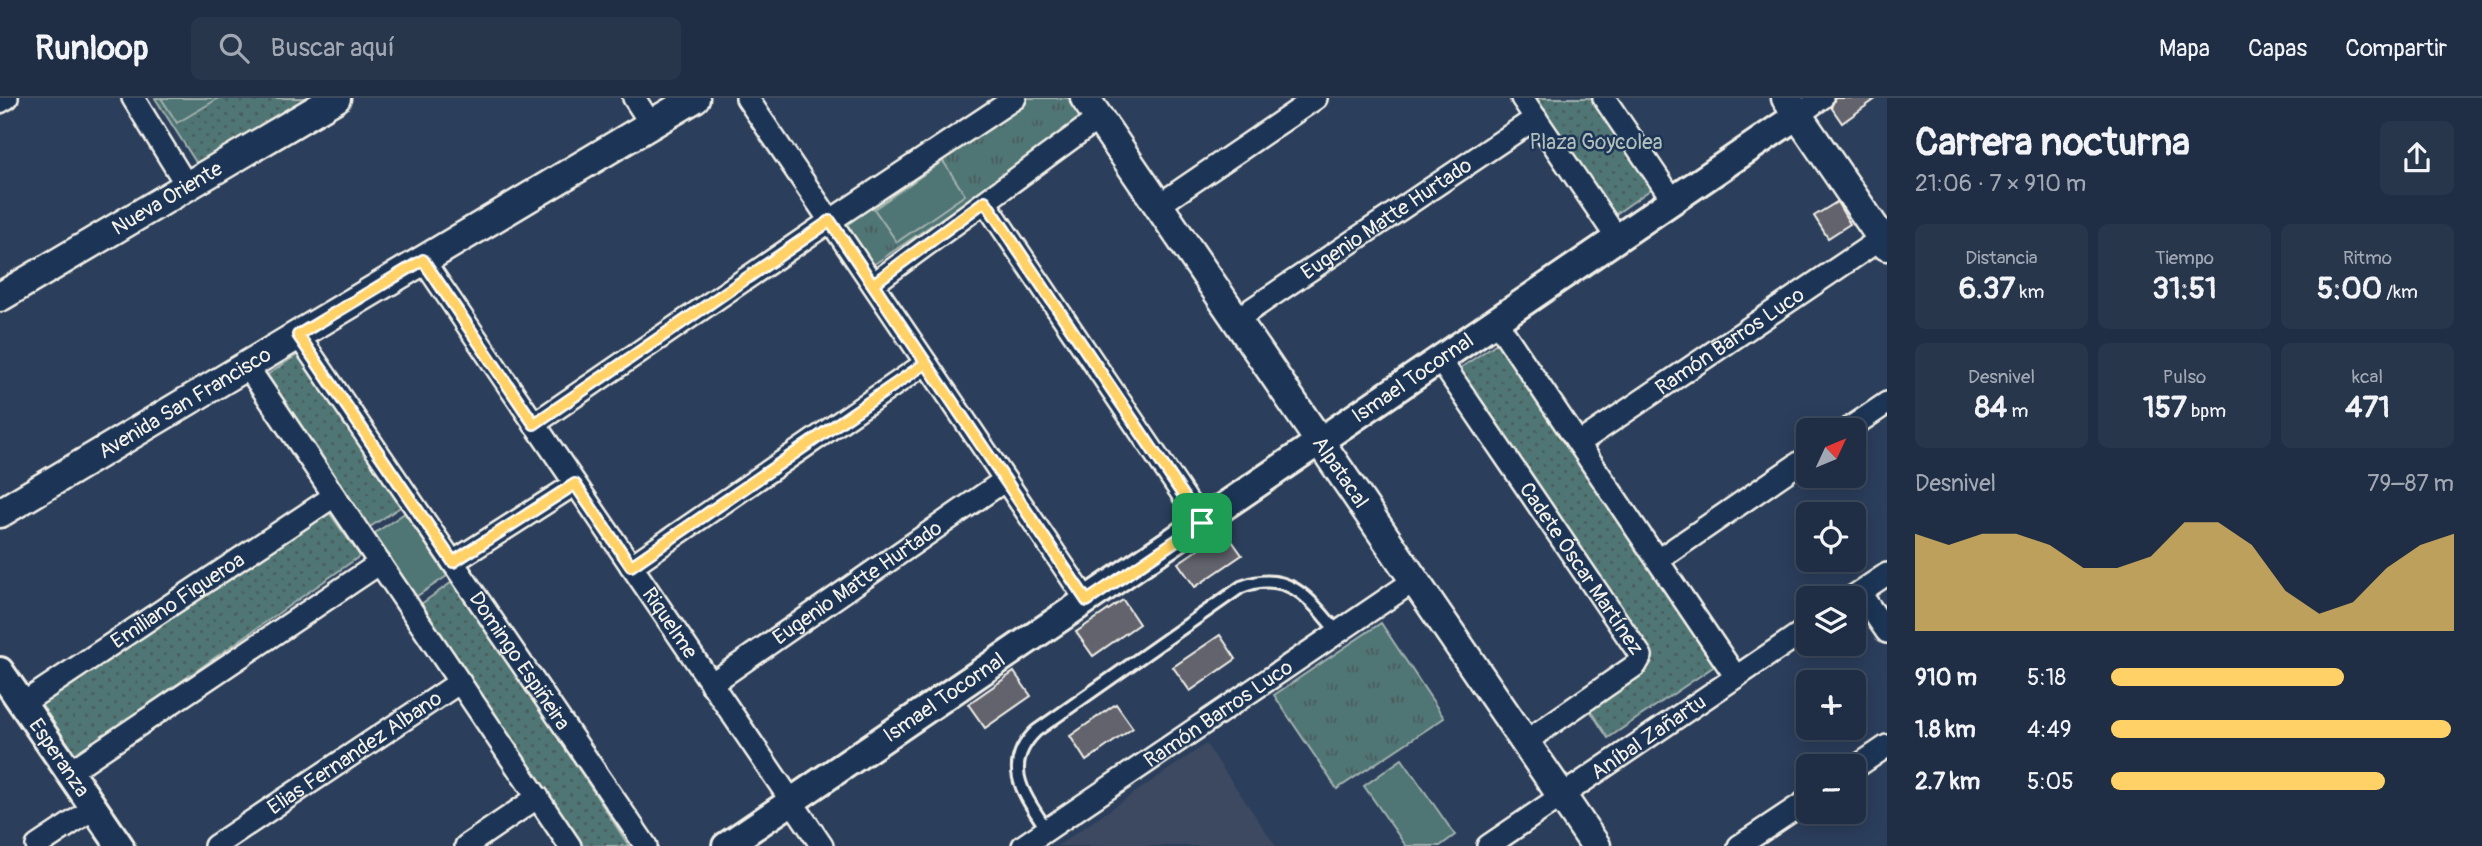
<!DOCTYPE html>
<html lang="es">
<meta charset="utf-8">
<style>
:root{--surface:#202e45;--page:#28364c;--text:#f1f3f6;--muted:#a2a8b3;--line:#3d4a5e;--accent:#ffd166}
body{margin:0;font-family:Pangolin,sans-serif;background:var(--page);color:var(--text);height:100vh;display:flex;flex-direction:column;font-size:26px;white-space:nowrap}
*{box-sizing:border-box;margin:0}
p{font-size:23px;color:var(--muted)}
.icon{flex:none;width:38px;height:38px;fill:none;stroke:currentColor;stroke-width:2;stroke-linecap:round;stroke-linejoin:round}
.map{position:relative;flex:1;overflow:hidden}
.panel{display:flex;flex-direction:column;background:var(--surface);width:595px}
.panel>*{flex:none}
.needle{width:46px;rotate:46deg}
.tools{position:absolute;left:1796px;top:320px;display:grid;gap:14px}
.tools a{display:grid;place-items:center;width:70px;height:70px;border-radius:10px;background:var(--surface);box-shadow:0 4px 18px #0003,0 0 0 2px var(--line);font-size:35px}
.pin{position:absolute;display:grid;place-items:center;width:60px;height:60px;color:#fff;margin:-30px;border-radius:14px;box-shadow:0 4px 10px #0006}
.round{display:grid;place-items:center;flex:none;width:74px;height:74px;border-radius:10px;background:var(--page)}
.head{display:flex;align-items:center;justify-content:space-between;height:119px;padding:0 28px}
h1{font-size:38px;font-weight:700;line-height:52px}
.metrics{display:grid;grid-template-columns:repeat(3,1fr);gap:10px;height:119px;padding:7px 28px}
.metrics div{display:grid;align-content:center;border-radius:10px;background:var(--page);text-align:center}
.metrics b{font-size:30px;font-weight:700}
.metrics small{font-size:19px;font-weight:400}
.metrics p{font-size:19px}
.chart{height:196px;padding:14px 28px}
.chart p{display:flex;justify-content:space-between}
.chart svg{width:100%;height:126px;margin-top:7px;fill:var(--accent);opacity:.7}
ul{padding:0 28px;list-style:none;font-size:23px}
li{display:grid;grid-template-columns:112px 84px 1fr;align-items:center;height:52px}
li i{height:18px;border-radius:9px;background:var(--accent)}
header{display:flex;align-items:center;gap:42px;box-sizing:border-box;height:98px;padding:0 35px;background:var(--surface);border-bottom:2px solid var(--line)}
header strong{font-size:33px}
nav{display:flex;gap:38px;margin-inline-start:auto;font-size:24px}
.search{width:490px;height:63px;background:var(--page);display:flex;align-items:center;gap:18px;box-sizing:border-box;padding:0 24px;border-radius:10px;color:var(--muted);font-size:26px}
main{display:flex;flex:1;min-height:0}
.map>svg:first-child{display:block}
.built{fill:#3c4961}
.grass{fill:url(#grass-tufts);stroke:#a2b2ae;stroke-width:2}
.park{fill:url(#park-dots);stroke:#a2b2ae;stroke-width:2}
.pitch{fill:#507475;stroke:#a2b2ae;stroke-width:2}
.building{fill:#64646e;stroke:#f4f1e8;stroke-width:2}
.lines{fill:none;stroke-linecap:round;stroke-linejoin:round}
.service-casing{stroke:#f4f1e8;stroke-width:16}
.minor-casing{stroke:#f4f1e8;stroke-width:26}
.tertiary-casing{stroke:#f4f1e8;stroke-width:32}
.secondary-casing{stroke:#f4f1e8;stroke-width:33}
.service{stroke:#1d3557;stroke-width:10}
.minor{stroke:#1d3557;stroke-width:21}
.tertiary{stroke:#1d3557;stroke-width:26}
.secondary{stroke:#1d3557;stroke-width:28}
.route-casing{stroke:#fff;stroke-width:14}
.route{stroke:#ffd166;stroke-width:9}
.labels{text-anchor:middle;stroke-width:5;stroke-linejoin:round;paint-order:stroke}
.park-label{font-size:21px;fill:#b2bfba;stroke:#1d3557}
.street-label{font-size:21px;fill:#f4f1e8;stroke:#1d3557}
</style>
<header>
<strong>Runloop</strong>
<div class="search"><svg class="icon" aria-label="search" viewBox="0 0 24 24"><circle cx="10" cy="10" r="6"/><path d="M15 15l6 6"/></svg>Buscar aquí</div>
<nav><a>Mapa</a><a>Capas</a><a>Compartir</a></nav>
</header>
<main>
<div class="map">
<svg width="1887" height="748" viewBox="0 0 1887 748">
<defs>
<pattern id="grass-tufts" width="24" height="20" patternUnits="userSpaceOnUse" patternTransform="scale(1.75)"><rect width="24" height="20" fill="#507475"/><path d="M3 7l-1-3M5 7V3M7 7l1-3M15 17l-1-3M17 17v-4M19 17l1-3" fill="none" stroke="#4c5c5b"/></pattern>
<pattern id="park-dots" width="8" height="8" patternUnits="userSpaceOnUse" patternTransform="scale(1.75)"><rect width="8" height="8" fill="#507475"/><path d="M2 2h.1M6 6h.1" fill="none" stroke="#4c5c5b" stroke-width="1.8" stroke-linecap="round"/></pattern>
</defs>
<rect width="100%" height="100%" fill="#2b3e5c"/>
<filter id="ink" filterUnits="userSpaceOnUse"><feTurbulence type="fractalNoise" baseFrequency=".0143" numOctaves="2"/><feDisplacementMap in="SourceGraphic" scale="14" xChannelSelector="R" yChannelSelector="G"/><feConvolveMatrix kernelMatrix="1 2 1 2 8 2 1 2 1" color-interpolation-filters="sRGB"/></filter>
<g filter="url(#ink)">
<polygon class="built" points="1206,646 1276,748 1057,748"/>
<g class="grass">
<polygon points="1029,0 1070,0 1082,19 979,95 873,167 843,126"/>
<polygon points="1381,525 1444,620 1337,691 1274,597"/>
</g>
<g class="park">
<polygon points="155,0 305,0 197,66"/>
<polygon points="1534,0 1599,0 1657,87 1613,118"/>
<polygon points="1500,243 1719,565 1608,640 1586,606 1649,564 1453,275"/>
<polygon points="300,255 402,408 362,434 261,281"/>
<polygon points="323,406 360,458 76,657 39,606"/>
<polygon points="455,482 629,748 577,748 414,511"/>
</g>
<g class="pitch">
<polygon points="161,0 219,0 177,25"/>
<polygon points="943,63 965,97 897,144 874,111"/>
<polygon points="405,415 447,478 411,502 369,439"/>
<polygon points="1402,661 1455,737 1440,748 1406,748 1364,688"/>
</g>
<g class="building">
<polygon points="1835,0 1877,0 1842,25 1831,9"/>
<polygon points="1837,104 1850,126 1828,140 1814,118"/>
<polygon points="1225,433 1242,457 1195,489 1178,465"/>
<polygon points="1123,502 1139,526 1093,558 1076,534"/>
<polygon points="1220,537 1236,561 1190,593 1173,569"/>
<polygon points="1014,574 1031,598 985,630 968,606"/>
<polygon points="1116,606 1133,630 1086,663 1070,638"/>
</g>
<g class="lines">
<g class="service-casing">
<path id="service" d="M1047 732C1025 698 1000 668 1036 633L1241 489C1288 470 1311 502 1338 535"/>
</g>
<g class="minor-casing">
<g id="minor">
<polyline points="133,0 187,88"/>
<polyline points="634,0 651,26"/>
<polyline points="747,0 1087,503"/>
<polyline points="1522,0 1617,140"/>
<polyline points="1604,0 1673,102"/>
<polyline points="0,4 7,0"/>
<polyline points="1798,17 1822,0"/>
<polyline points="985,104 1202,425"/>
<polyline points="1159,107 1316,0"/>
<path id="s1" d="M423 162 822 748"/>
<polyline points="873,186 1099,20"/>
<path id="s2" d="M1237 221 1536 20"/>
<polyline points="1496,223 1736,579"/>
<path id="s3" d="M298 237 646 748"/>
<path id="s4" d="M1440 262 1641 558 1636 567 1525 644"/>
<polyline points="247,268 570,748"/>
<polyline points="534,326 830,123 1015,0"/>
<polyline points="1847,332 1887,305"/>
<path id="s5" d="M1579 345 1882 140"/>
<polyline points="1658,462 1808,359"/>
<polyline points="453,464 575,386"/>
<polyline points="631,468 926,265"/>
<polyline points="1860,495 1887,534"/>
<polyline points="1851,500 1887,476"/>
<path id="s6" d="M711 586 1005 382"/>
<path id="s7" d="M22 606 334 398"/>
<polyline points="1853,671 1887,648"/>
<polyline points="69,674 380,465"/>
<polyline points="37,748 94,710"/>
<path id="s8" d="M215 748 460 584"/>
<polyline points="466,748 538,699"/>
<path id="s9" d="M1023 748 1415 482"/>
<path id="s10" d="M1488 748 1808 530"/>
<polyline points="1739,748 1808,702"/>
</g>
</g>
<g class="tertiary-casing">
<g id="tertiary">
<path id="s11" d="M0 573 120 748"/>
<path id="s12" d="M726 748 1798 17"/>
</g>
</g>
<g class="secondary-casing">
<g id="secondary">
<path id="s13" d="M1085 0 1596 748"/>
<polyline points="1786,0 1887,148"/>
<path id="s14" d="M0 199 336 0"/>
<path id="s15" d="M0 415 695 0"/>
</g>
</g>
<use href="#service" class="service"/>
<use href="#minor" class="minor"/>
<use href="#tertiary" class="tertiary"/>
<use href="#secondary" class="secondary"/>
</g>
</g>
<g class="lines" filter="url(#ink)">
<g class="route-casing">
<path id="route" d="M1202 425 1087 503C1001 376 916 249 830 123L534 326 423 162 298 237 453 464 575 386 631 468 926 265 873 186 985 103 1202 425"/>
</g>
<use href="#route" class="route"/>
</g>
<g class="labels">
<g class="park-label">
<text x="1596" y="51">Plaza Goycolea</text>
</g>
<g class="street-label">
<text dy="7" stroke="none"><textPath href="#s14" startOffset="194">Nueva Oriente</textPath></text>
<text dy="7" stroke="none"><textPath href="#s2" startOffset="180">Eugenio Matte Hurtado</textPath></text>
<text dy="7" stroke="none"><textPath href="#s5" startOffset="182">Ramón Barros Luco</textPath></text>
<text dy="7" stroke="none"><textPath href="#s12" startOffset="831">Ismael Tocornal</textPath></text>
<text dy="7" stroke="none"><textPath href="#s15" startOffset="215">Avenida San Francisco</textPath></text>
<text dy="7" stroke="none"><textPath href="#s13" startOffset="453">Alpatacal</textPath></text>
<text dy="7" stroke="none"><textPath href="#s4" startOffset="252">Cadete Óscar Martínez</textPath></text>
<text dy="7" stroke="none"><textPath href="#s6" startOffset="178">Eugenio Matte Hurtado</textPath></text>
<text dy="7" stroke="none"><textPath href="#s7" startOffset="187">Emiliano Figueroa</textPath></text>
<text dy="7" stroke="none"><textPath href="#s1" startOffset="439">Riquelme</textPath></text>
<text dy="7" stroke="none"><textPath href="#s3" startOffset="394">Domingo Espiñeira</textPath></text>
<text dy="7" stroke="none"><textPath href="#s12" startOffset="264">Ismael Tocornal</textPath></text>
<text dy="7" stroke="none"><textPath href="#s9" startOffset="236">Ramón Barros Luco</textPath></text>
<text dy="7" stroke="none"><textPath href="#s10" startOffset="194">Aníbal Zañartu</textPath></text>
<text dy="7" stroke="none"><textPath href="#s8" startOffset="168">Elias Fernandez Albano</textPath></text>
<text dy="7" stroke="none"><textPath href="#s11" startOffset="105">Esperanza</textPath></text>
</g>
</g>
</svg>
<div class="tools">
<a><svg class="needle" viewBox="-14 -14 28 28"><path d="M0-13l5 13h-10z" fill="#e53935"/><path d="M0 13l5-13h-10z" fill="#a2a8b3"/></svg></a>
<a><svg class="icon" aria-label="locate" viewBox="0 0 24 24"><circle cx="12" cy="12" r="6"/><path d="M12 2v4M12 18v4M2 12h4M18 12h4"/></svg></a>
<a><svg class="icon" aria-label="layers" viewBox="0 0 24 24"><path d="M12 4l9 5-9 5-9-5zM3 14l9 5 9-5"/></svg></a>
<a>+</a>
<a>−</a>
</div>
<div class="pin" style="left:1202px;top:425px;background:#1e9e55"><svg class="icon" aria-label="arrive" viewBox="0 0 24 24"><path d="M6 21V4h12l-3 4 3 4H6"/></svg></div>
</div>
<section class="panel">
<div class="head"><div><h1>Carrera nocturna</h1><p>21:06 · 7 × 910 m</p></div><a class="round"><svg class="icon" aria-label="share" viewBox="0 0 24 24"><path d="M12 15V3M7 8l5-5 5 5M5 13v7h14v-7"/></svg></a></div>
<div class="metrics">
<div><p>Distancia</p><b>6.37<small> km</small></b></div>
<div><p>Tiempo</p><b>31:51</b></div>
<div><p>Ritmo</p><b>5:00<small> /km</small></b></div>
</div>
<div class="metrics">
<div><p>Desnivel</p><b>84<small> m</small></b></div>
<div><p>Pulso</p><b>157<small> bpm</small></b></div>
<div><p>kcal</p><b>471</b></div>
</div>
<div class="chart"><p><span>Desnivel</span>79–87 m</p>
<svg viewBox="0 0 160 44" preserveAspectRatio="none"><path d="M0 44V10L10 14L20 10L30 10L40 14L50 22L60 22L70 18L80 6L90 6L100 14L110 30L120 38L130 34L140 22L150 14L160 10V44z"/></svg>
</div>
<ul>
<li><b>910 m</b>5:18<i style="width:68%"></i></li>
<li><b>1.8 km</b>4:49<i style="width:99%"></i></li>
<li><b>2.7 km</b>5:05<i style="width:80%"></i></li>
</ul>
</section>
</main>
